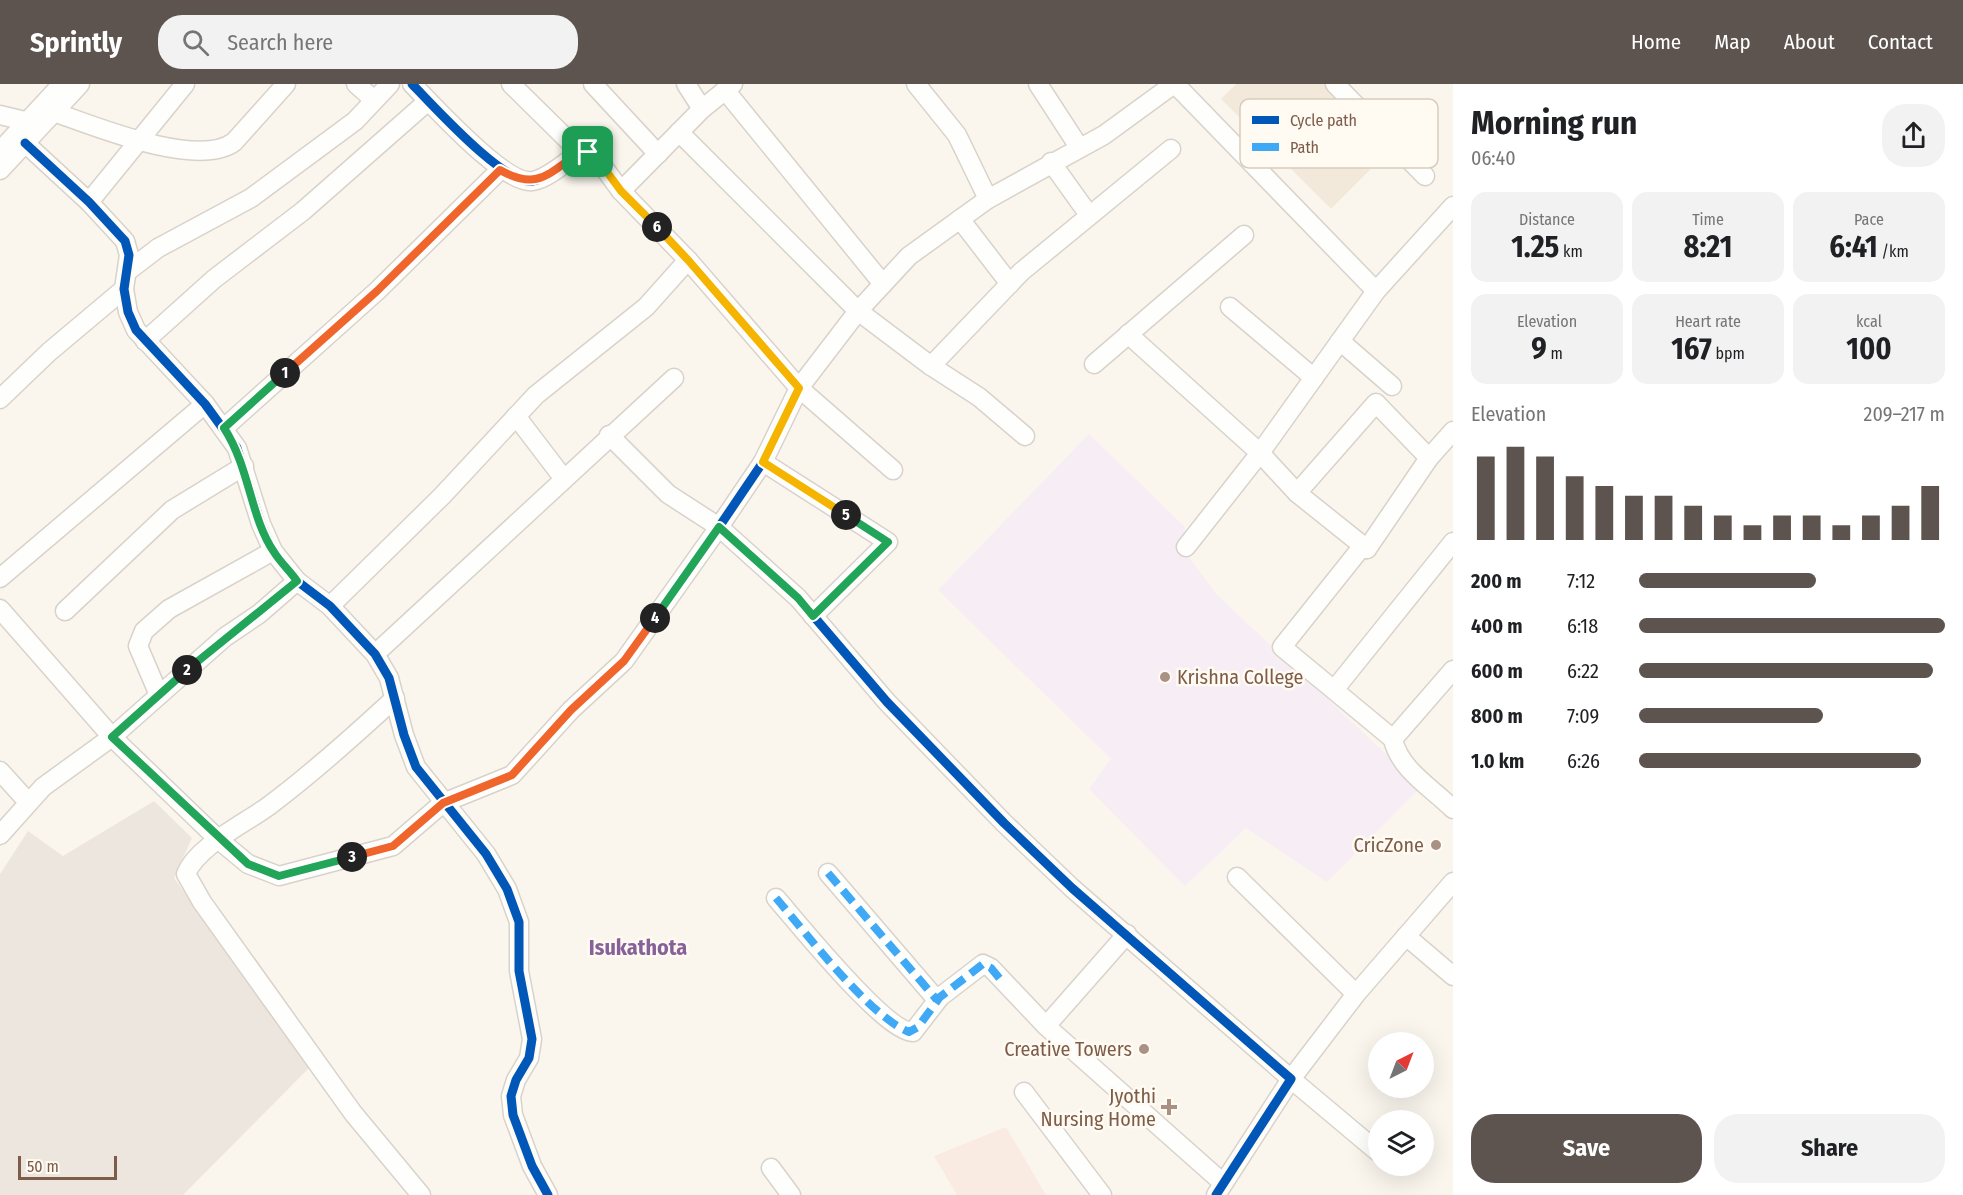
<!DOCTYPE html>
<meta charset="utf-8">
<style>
:root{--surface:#fff;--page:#f2f2f2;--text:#202124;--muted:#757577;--accent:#5e544f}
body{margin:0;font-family:"Fira Sans Condensed",sans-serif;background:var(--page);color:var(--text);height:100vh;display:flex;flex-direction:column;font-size:22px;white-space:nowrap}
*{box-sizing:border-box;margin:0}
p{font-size:20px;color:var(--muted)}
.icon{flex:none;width:33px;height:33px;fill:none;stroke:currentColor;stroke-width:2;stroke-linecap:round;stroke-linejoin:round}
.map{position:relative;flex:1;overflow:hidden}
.sheet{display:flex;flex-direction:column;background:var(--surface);width:510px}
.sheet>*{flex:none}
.needle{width:39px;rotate:42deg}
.buttons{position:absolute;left:1368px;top:948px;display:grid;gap:12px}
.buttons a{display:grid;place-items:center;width:66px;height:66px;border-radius:50%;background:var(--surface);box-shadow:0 6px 24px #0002;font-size:30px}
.scale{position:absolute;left:18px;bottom:15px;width:99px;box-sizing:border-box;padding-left:6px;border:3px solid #7d5c49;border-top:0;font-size:16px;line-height:21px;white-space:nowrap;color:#7d5c49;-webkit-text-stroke:4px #fffaf2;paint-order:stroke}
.pin{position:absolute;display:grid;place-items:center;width:51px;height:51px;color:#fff;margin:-26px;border-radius:12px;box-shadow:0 3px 9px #0006}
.km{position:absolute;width:30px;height:30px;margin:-15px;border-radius:50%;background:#222;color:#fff;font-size:16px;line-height:30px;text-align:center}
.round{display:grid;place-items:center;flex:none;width:63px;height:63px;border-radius:24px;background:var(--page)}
.overview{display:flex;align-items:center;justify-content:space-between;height:102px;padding:0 18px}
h1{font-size:33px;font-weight:700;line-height:45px}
.figures{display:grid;grid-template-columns:repeat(3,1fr);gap:9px;height:102px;padding:6px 18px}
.figures div{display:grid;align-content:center;border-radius:15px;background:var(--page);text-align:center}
.figures b{font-size:30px;font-weight:700}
.figures small{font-size:16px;font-weight:400}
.figures p{font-size:16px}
.chart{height:168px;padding:12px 18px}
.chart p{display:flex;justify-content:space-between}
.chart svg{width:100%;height:108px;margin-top:6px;stroke:var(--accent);stroke-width:6}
.primary-button{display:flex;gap:12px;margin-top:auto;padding:12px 18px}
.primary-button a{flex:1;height:69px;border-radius:24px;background:var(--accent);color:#fff;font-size:24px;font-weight:700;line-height:69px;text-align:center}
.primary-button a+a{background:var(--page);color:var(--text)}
ul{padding:0 18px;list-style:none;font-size:20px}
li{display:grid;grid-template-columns:96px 72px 1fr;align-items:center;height:45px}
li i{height:15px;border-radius:8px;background:var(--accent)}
header{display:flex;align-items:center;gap:36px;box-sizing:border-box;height:84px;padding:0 30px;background:var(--accent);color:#fff}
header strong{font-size:28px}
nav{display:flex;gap:33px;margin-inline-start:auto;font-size:21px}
.search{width:420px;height:54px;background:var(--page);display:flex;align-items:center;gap:15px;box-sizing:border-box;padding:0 21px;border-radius:24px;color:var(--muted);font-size:22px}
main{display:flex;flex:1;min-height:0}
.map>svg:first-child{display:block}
.residential{fill:#f3e9db}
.commercial{fill:#faebe2}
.industrial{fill:#ede6de}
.education{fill:#f7edf5}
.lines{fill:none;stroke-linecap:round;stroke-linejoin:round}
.minor-casing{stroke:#d9d2ca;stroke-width:21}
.minor{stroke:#fefefc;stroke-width:18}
.quiet{stroke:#3fa9f5;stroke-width:8;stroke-dasharray:15 8;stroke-linecap:butt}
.cycleway-casing{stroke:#fffaf2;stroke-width:13}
.cycleway{stroke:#0057b8;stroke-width:9}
.split-1-casing{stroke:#fff;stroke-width:12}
.split-2-casing{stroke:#fff;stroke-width:12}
.split-3-casing{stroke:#fff;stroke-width:12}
.split-4-casing{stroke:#fff;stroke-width:12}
.split-5-casing{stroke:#fff;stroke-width:12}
.split-6-casing{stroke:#fff;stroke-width:12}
.split-7-casing{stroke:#fff;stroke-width:12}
.split-1{stroke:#f0652b;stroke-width:8}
.split-2{stroke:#22a559;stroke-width:8}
.split-3{stroke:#22a559;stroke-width:8}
.split-4{stroke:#f0652b;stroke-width:8}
.split-5{stroke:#22a559;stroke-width:8}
.split-6{stroke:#f5b400;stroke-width:8}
.split-7{stroke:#f5b400;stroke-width:8}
.poi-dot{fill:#a99283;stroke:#fffaf2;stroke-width:2}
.labels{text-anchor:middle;stroke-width:5;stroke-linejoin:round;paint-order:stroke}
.poi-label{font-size:20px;fill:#7d5c49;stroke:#fffaf2;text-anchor:end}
.quarter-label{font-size:22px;font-weight:bold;fill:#866299;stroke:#fffaf2}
.key{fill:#fffaf2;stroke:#d8cbbf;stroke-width:1.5}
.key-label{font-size:16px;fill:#7d5c49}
</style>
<header>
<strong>Sprintly</strong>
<div class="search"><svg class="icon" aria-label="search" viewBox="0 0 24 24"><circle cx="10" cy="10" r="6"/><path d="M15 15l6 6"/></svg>Search here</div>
<nav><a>Home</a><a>Map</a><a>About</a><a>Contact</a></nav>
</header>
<main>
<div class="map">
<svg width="1453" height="1111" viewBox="0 0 1453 1111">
<rect width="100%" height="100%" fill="#faf6ee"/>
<polygon class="residential" points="1236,0 1329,0 1393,63 1331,125 1221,15"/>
<polygon class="commercial" points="1006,1043 1046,1111 957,1111 934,1072"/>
<polygon class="industrial" points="154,717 192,754 174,794 309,984 183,1111 0,1111 0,790 28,747 63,772"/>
<polygon class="education" points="1089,350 1185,443 1182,464 1217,511 1421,703 1327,798 1246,744 1185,802 1089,705 1111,675 938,506"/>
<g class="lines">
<g class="minor-casing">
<g id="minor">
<polyline points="356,0 374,16"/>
<path d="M412 0C433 21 505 102 533 97 549 94 567 77 580 68H588L596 73 621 107 688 176 799 304 763 378 719 443 798 514 887 618 1004 739 1072 804 1291 995 1216 1111"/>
<polyline points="511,0 580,68"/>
<polyline points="593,0 658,70"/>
<polyline points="686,0 702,25"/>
<polyline points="916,0 957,51 988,115"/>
<polyline points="1038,0 1079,63"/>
<polyline points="1175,0 1376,207"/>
<polyline points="1335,0 1425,92"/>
<polyline points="725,6 883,200"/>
<path d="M0 31 29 38 54 28C94 42 198 85 234 58L286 0"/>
<polyline points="679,48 858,227 931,282 979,313 1025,352"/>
<polyline points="25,59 89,118 125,157 129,171 124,205 128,228 136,246 205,320 237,364 261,440 273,467 297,497 330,522 375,570 389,594 404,651 416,683 486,770 507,805 519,838 519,887 532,955 529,974 516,996 511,1012 513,1031 532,1082 548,1111"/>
<polyline points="0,67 62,0"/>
<polyline points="1051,78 1089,131"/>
<polyline points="0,86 80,0"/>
<polyline points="621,107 702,25 733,0"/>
<polyline points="89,118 185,0"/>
<polyline points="1453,122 1376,207 1260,369 1297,409 1367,465 1429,374 1453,347"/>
<polyline points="960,135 1010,200"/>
<polyline points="128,187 158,164 251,114 355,37 390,0"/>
<polyline points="1230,223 1314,294"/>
<polyline points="1128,250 1260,369 1186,463"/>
<polyline points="145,257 214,195 303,127 428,17"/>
<polyline points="1340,257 1392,302"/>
<polyline points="1094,280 1244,151"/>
<polyline points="931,282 1021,188 1171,65"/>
<polyline points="0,315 49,268 124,205"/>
<polyline points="516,332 564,395"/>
<polyline points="224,344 377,207 500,86"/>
<polyline points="763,378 888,458 813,532"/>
<polyline points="893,386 799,304 858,227 909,172 988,115 1104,51 1174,0"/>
<polyline points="1297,409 1376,319 1429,374"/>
<polyline points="1367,465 1361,464 1282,563 1393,655"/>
<polyline points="0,494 205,320"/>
<polyline points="330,522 442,412 536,311 646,223 688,176"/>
<polyline points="0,525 112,653 219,756 248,780 279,792 393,762 443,719 512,691 571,626 624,577 719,443 668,410 609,351"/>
<polyline points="65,527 172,426 244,382"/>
<polyline points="375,570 674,294"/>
<path d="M1453 586 1393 655C1399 685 1432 704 1453 725"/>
<polyline points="1334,606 1453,458"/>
<polyline points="159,611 138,562 144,547 169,525 273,467"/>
<path d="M395 614C355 651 314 688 270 721 246 739 197 762 186 790L202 818 353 1029 421 1111"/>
<polyline points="0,687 28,718"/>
<polyline points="0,751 43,703 112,653 225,553 259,530 297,497"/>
<polyline points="828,789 937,916"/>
<polyline points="1237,793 1356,910"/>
<path d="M776 814C797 838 885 948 913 948L940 913 983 880 991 884 1046 942"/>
<polyline points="1127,850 1046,942 1223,1099"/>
<polyline points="1406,852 1453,892"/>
<polyline points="1024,1008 1102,1111"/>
<polyline points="1378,1068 1291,995 1356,910 1453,798"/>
<polyline points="771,1084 791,1111"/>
</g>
</g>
<use href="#minor" class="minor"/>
<g class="quiet">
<polyline points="828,789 937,916"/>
<path d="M776 814C806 849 869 932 909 948L918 943 940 913 983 880 991 884 1000 895"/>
</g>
<g class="cycleway-casing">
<g id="cycleway">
<path d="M412 0C433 21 505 102 533 97 549 94 567 77 580 68H588L596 73 621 107 688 176 799 304 763 378 719 443 798 514 887 618 1004 739 1072 804 1291 995 1216 1111"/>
<polyline points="25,59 89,118 125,157 129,171 124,205 128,228 136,246 205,320 237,364 261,440 273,467 297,497 330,522 375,570 389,594 404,651 416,683 486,770 507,805 519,838 519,887 532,955 529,974 516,996 511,1012 513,1031 532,1082 548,1111"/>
</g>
</g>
<use href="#cycleway" class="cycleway"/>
</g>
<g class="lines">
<g class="split-1-casing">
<path id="split-1" d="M285 289 377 207 500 86C537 107 548 90 580 68H588"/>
</g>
<g class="split-2-casing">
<path id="split-2" d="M187 586 297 497C290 487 280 478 274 468 250 433 250 384 224 344L285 289"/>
</g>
<g class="split-3-casing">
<polyline id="split-3" points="187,586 112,653 248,780 279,792 352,773"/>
</g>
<g class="split-4-casing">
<polyline id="split-4" points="352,773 393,762 443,719 512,691 571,626 624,577 655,534"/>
</g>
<g class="split-5-casing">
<polyline id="split-5" points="655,534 719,443 798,514 813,532 888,458 846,431"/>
</g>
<g class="split-6-casing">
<polyline id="split-6" points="657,143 688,176 799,304 763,378 846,431"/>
</g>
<g class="split-7-casing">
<polyline id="split-7" points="588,68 596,73 621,107 657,143"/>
</g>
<use href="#split-1" class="split-1"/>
<use href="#split-2" class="split-2"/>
<use href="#split-3" class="split-3"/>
<use href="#split-4" class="split-4"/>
<use href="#split-5" class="split-5"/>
<use href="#split-6" class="split-6"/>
<use href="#split-7" class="split-7"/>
</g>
<g class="poi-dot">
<circle cx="1165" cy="593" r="6"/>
<circle cx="1436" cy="761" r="6"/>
<circle cx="1144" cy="965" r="6"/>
<path d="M1166 1014h6v6h6v6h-6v6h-6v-6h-6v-6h6z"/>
</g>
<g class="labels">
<g class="poi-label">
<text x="1177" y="600" text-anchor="start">Krishna College</text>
<text x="1424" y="768">CricZone</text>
<text x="1132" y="972">Creative Towers</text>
<text x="1156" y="1019">Jyothi<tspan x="1156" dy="23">Nursing Home</tspan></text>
</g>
<g class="quarter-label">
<text x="638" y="871">Isukathota</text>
</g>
</g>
<rect x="1240" y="15" width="198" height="69" rx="9" class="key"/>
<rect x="1252" y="32" width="27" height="8" fill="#0057b8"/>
<rect x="1252" y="59" width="27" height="8" fill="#3fa9f5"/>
<g class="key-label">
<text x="1290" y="42">Cycle path</text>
<text x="1290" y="69">Path</text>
</g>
</svg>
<div class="buttons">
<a><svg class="needle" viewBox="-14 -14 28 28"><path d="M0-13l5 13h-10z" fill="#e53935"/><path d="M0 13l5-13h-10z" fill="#757577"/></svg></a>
<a><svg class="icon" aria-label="layers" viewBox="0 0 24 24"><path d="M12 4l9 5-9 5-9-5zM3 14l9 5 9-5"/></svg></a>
</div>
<div class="scale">50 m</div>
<div class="pin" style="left:588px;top:68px;background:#1e9e55"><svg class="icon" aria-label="arrive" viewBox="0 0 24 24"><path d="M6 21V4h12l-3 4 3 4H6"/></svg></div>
<b class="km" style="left:285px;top:289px">1</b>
<b class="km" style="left:187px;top:586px">2</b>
<b class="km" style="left:352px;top:773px">3</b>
<b class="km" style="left:655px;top:534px">4</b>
<b class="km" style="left:846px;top:431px">5</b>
<b class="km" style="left:657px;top:143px">6</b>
</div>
<section class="sheet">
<div class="overview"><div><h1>Morning run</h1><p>06:40</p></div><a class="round"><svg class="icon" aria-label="share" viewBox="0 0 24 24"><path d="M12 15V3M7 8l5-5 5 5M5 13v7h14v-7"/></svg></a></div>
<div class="figures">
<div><p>Distance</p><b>1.25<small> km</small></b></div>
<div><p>Time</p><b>8:21</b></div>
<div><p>Pace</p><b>6:41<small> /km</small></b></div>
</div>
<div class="figures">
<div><p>Elevation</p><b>9<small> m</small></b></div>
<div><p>Heart rate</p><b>167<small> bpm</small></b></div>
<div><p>kcal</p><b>100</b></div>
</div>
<div class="chart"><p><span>Elevation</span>209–217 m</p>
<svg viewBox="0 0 160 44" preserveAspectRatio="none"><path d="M5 44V10M15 44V6M25 44V10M35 44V18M45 44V22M55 44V26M65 44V26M75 44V30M85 44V34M95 44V38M105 44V34M115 44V34M125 44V38M135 44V34M145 44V30M155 44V22"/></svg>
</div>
<ul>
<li><b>200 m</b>7:12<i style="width:58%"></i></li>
<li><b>400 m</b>6:18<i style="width:100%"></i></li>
<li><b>600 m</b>6:22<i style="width:96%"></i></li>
<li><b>800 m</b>7:09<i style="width:60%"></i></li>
<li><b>1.0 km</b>6:26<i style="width:92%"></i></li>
</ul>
<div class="primary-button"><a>Save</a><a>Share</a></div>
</section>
</main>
